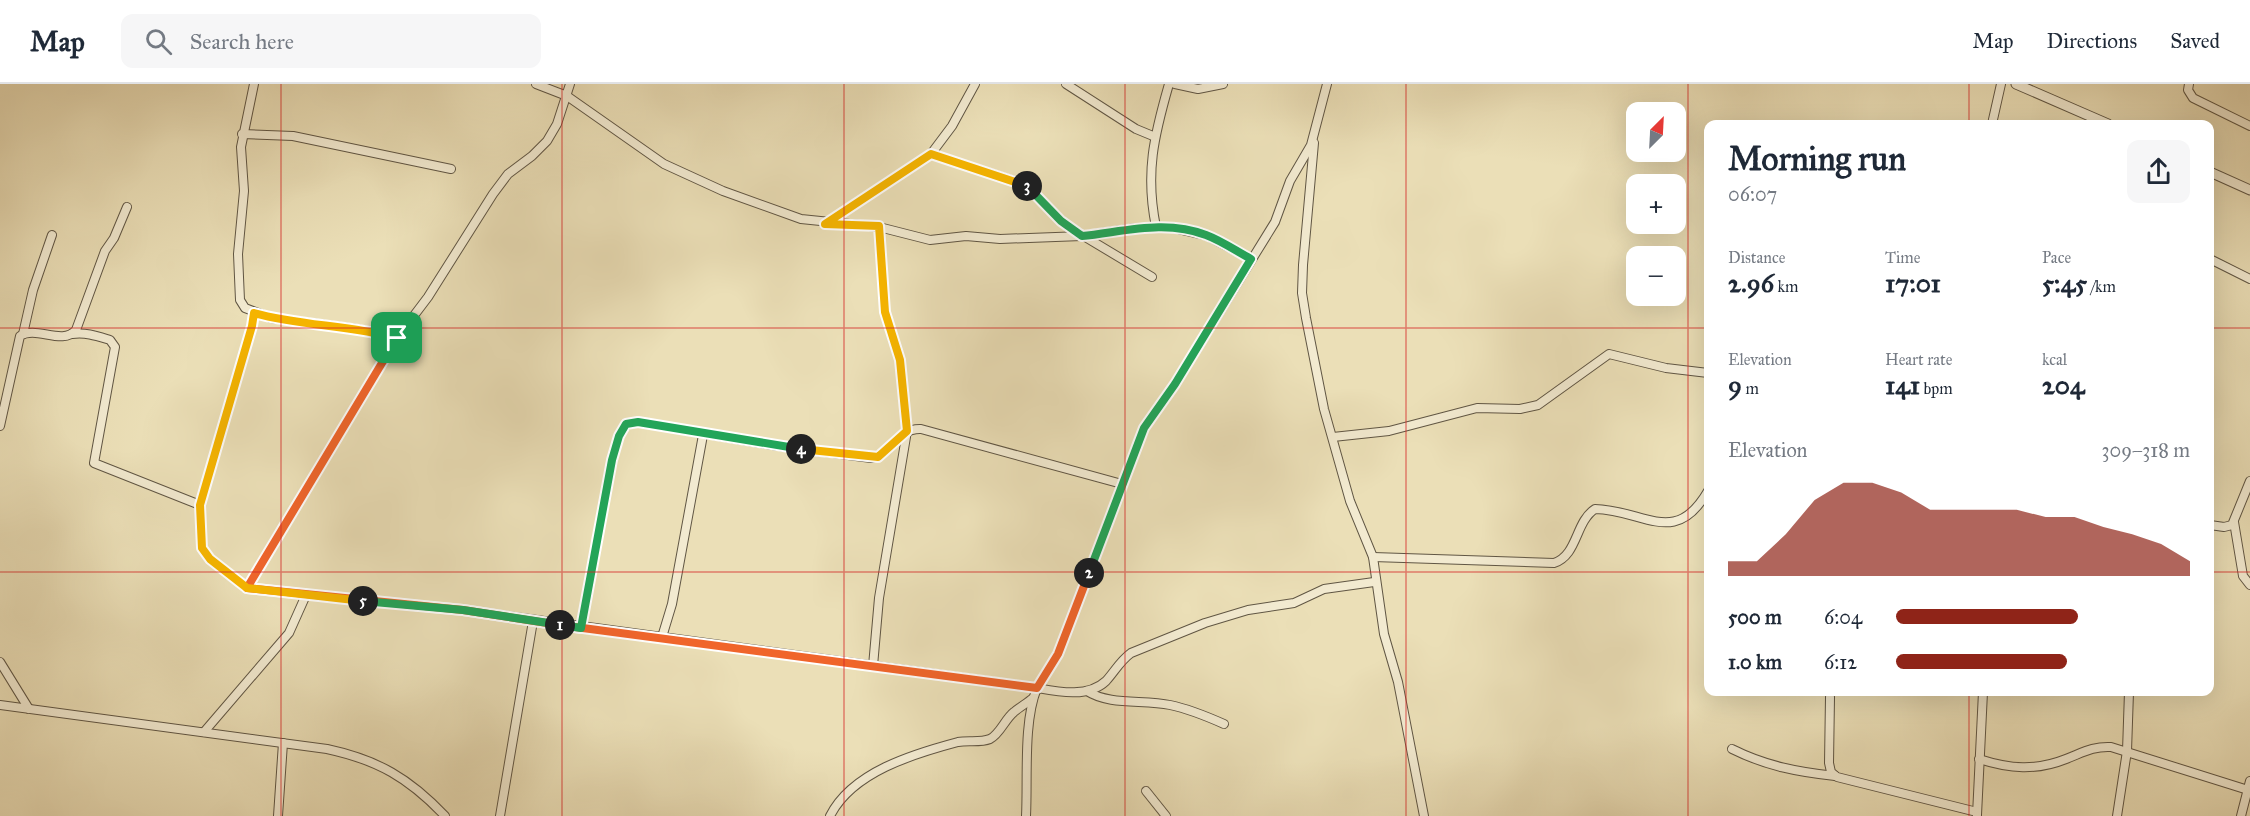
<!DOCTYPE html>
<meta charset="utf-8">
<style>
:root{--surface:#fff;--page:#f6f6f7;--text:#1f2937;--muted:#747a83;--line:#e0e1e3;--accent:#8f2418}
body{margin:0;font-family:"IM FELL Great Primer",serif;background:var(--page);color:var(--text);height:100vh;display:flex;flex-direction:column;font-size:22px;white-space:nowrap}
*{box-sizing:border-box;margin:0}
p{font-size:20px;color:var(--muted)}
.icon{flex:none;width:33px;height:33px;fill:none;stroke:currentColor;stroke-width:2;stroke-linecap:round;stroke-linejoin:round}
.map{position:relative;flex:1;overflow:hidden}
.sheet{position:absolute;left:1704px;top:36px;width:510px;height:576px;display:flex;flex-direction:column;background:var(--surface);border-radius:12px;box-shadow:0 6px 24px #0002}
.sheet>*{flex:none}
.needle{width:39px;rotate:24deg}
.tools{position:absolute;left:1626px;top:18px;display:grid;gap:12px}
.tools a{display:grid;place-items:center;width:60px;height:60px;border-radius:12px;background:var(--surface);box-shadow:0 6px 24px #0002;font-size:30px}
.pin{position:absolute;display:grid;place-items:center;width:51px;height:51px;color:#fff;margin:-26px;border-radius:12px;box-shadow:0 3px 9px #0006}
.km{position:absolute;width:30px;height:30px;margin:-15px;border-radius:50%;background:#222;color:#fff;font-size:16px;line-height:30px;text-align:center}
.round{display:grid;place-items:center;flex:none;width:63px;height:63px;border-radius:12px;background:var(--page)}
.overview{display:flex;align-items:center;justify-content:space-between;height:102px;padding:0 24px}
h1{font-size:33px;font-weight:800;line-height:45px}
.figures{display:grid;grid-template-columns:repeat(3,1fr);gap:9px;height:102px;padding:6px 24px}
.figures div{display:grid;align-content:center}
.figures b{font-size:26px;font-weight:800}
.figures small{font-size:16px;font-weight:400}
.figures p{font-size:16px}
.chart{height:168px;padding:12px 24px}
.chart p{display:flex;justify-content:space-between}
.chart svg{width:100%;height:108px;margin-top:6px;fill:var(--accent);opacity:.7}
ul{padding:0 24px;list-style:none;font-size:20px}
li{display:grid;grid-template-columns:96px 72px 1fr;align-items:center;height:45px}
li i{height:15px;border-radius:8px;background:var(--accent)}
header{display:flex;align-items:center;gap:36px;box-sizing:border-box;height:84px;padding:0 30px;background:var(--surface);border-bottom:2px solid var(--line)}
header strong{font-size:28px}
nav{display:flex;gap:33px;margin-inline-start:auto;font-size:21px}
.search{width:420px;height:54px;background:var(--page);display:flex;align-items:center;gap:15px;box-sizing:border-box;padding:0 21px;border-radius:12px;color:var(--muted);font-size:22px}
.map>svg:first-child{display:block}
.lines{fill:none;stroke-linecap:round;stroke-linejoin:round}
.minor-casing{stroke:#605644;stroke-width:10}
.tertiary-casing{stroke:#605644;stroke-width:11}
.minor{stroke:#f2ead0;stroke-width:8}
.tertiary{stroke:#f2ead0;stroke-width:9}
.split-1-casing{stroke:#fff;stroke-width:12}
.split-2-casing{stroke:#fff;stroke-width:12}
.split-3-casing{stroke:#fff;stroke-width:12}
.split-4-casing{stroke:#fff;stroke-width:12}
.split-5-casing{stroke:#fff;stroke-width:12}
.split-6-casing{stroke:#fff;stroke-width:12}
.split-1{stroke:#f0652b;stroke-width:8}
.split-2{stroke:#f0652b;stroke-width:8}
.split-3{stroke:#22a559;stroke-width:8}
.split-4{stroke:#f5b400;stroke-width:8}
.split-5{stroke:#22a559;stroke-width:8}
.split-6{stroke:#f5b400;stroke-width:8}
.grid{fill:none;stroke:#d62828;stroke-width:1.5;stroke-opacity:0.55}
</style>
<header>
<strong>Map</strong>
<div class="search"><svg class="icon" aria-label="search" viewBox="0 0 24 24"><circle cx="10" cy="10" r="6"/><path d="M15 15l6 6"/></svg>Search here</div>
<nav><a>Map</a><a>Directions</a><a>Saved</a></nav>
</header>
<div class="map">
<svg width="2250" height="732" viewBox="0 0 2250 732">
<rect width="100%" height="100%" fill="#ebdfb7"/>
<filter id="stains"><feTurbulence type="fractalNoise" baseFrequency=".00333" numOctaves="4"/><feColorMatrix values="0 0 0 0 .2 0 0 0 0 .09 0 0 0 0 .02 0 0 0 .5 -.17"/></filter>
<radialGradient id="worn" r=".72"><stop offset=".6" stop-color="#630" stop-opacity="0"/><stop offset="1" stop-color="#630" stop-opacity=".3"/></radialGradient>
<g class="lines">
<g class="minor-casing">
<g id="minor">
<polyline points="254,0 241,63 244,107 238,170 240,216 245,224 271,234 356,245 397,254"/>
<polyline points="536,0 567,12 664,80 723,107 801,135 879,143 930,156 966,152 1000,155 1082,152 1136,144 1173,144 1208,152 1251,175"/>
<polyline points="1066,0 1136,45 1153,52"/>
<polyline points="1175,0 1198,5 1223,0"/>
<polyline points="2189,0 2188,6 2193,14 2250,42"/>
<polyline points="1992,40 2001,0"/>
<polyline points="242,50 293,52 451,85"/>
<polyline points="1314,59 1303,181 1302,209 1306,234 1324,325 1350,417 1373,473 1384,550 1398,598 1424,732"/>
<polyline points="931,70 1026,101 1067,142 1152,193"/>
<polyline points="825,140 931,70 952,42 975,0"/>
<path d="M1156 143C1145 89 1154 52 1169 0"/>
<polyline points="2210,175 2250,195"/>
<polyline points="254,229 252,242 200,421 202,464 210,475 247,504 306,511"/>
<polyline points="23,250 33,206 52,151"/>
<path d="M72 250C86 248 97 252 110 256L115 263 94 379 200 421"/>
<path d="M0 342 20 252C36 241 62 262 76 246L105 167 114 154 127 123"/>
<polyline points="1333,353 1389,347 1477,324 1520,325 1538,321 1609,270 1666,284 1708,289"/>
<polyline points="2234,438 2243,492 2250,501"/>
<polyline points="2210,441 2224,443 2232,441 2250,397"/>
<path d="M1373 473 1554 479C1578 471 1575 438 1595 425 1645 426 1675 464 1708 407"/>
<polyline points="247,504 397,254 428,213 493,110 508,90 532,72 547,57 557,40 570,0"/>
<path d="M581 544 612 376 619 352 626 341 638 338 772 361 871 374C892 371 896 344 921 345L1122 400"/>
<polyline points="662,553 672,520 703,351"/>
<polyline points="0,578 29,625"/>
<polyline points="873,582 879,514 907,347 900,276 885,228 879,143"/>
<path d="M1087 607C1110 622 1144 615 1170 621 1189 625 1206 632 1224 640"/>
<polyline points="1830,613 1829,679 1831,688 1837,693 1977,728"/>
<path d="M0 621 327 665C378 676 409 694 445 732"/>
<polyline points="204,648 289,549 306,511 463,526 1037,604 1058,570 1144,344 1175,300 1275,138 1290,97 1311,61 1327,0"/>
<path d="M1732 665C1766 682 1798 688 1835 692"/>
<path d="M1979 675C2010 685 2036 687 2066 675 2082 669 2093 662 2111 663L2248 706"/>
<polyline points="1146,707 1166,732"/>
<polyline points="1977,731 1983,608"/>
<polyline points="278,732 283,659"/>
<polyline points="500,732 533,537"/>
<path d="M830 732C852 688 913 670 958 658 968 656 980 659 990 655 1000 650 1005 635 1014 628 1020 623 1027 619 1033 614"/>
<path d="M1026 732C1028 694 1023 638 1037 604 1059 608 1088 614 1106 597 1115 587 1120 577 1131 569L1205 539 1248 526 1294 519 1324 505 1374 498"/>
<polyline points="2117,732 2127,667 2129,608"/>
<polyline points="2241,732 2250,697"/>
</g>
</g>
<g class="tertiary-casing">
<g id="tertiary">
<polyline points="2016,0 2108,40"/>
<polyline points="2210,88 2250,106"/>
</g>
</g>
<use href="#minor" class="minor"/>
<use href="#tertiary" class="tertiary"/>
</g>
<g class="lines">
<g class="split-1-casing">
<polyline id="split-1" points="397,254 247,504 463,526 560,541"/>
</g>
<g class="split-2-casing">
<polyline id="split-2" points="560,541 1037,604 1058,570 1089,489"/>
</g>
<g class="split-3-casing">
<path id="split-3" d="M1027 102 1061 137 1082 152C1123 148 1165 135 1206 151 1222 157 1236 167 1251 175L1175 300 1144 344 1089 489"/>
</g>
<g class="split-4-casing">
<polyline id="split-4" points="801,365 878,373 907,347 900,276 885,228 879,142 825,140 931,70 1027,102"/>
</g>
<g class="split-5-casing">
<polyline id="split-5" points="363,517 463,526 581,544 612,376 619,352 626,340 638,338 801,365"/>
</g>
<g class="split-6-casing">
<path id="split-6" d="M363 517 247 504 210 475 202 464 200 421 252 242 254 229C301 242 350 241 397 254"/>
</g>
<use href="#split-1" class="split-1"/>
<use href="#split-2" class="split-2"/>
<use href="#split-3" class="split-3"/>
<use href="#split-4" class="split-4"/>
<use href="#split-5" class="split-5"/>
<use href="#split-6" class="split-6"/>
</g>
<path class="grid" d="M281 0V732M562 0V732M844 0V732M1125 0V732M1406 0V732M1688 0V732M1969 0V40M0 244H1708M2210 244H2250M0 488H1708M2210 488H2250M1969 608V732"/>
<rect width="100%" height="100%" filter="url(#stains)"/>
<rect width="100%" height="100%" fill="url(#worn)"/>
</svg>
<div class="tools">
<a><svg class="needle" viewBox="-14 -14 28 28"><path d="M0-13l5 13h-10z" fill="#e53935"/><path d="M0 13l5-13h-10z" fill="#747a83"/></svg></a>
<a>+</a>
<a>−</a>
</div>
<div class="pin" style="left:397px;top:254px;background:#1e9e55"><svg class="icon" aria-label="arrive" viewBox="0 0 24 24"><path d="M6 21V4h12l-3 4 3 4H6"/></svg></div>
<b class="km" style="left:560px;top:541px">1</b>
<b class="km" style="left:1089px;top:489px">2</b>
<b class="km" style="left:1027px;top:102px">3</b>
<b class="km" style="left:801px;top:365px">4</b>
<b class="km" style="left:363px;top:517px">5</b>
<section class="sheet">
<div class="overview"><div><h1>Morning run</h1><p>06:07</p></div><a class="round"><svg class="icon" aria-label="share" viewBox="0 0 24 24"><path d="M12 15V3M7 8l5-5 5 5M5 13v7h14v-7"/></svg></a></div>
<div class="figures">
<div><p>Distance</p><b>2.96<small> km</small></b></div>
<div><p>Time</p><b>17:01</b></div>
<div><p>Pace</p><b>5:45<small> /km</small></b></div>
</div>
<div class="figures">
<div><p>Elevation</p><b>9<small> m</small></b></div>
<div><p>Heart rate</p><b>141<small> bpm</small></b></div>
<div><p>kcal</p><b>204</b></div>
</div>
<div class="chart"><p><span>Elevation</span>309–318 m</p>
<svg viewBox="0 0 160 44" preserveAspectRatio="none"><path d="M0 44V38L10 38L20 27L30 13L40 6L50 6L60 10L70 17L80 17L90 17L100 17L110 20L120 20L130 24L140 27L150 31L160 38V44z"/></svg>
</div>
<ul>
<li><b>500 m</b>6:04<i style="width:62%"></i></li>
<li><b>1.0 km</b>6:12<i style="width:58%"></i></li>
</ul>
</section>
</div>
